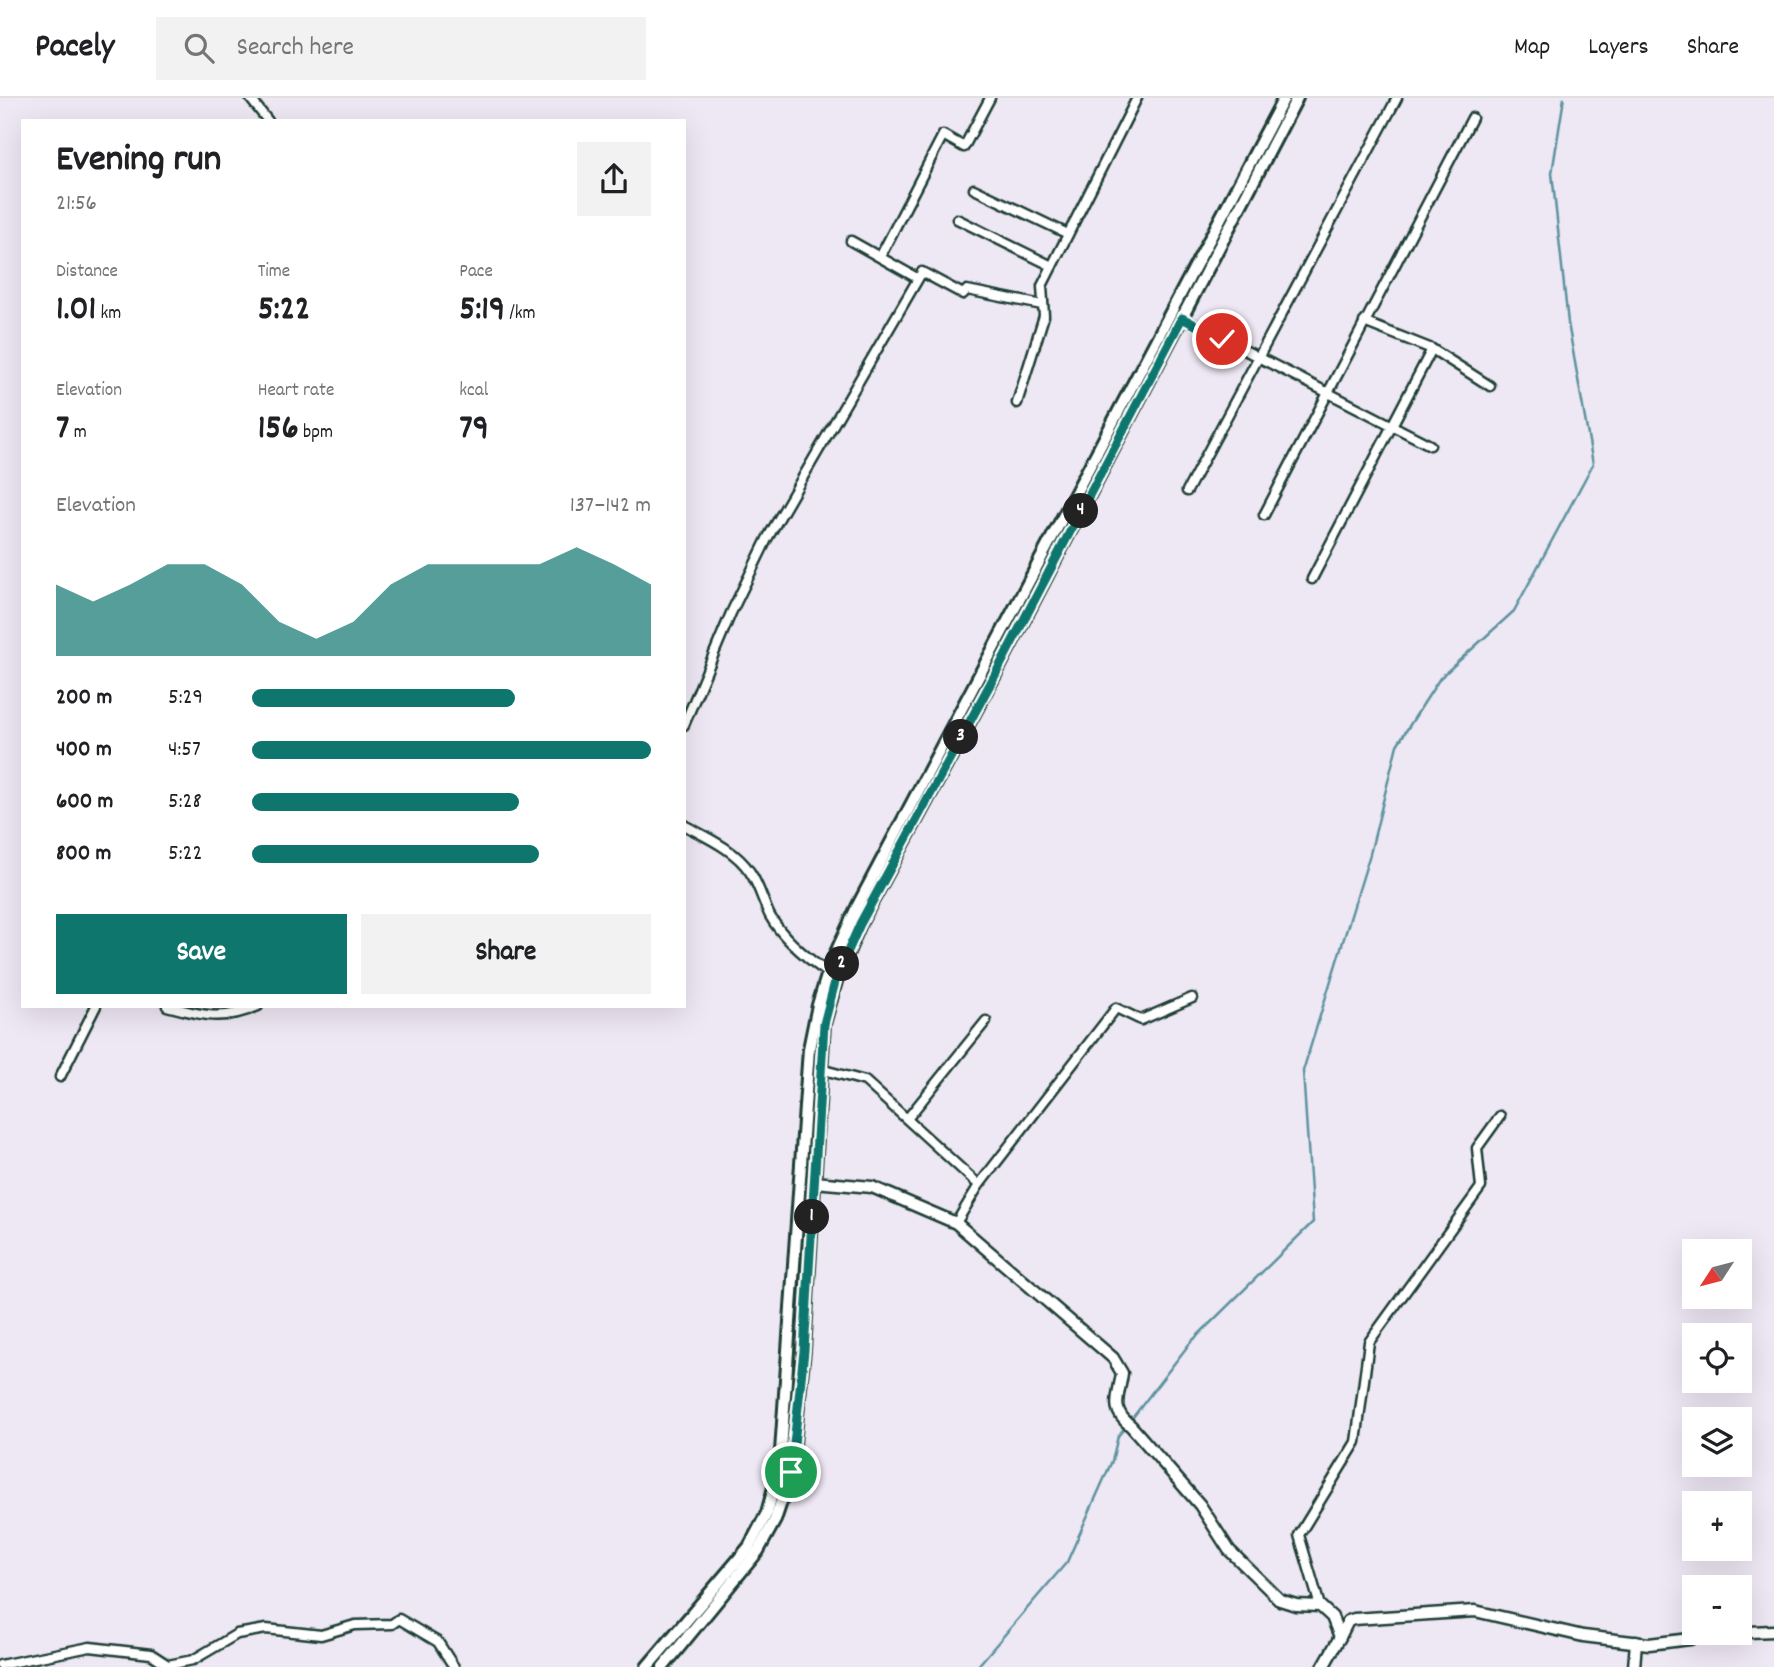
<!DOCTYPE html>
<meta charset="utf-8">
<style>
:root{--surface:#fff;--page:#f2f2f2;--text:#202124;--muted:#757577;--line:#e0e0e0;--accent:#0f766e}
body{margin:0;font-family:Dekko,sans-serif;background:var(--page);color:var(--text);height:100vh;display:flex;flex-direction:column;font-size:26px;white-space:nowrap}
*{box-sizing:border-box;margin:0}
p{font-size:23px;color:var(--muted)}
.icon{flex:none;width:38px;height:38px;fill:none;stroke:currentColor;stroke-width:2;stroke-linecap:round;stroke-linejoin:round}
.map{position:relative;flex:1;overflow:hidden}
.side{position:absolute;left:21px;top:21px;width:665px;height:889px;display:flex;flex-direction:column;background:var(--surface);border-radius:0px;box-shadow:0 7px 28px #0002}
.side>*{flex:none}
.needle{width:46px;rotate:234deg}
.controls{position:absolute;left:1682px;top:1141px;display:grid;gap:14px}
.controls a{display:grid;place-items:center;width:70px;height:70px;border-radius:0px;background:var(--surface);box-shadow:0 7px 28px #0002;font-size:35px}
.pin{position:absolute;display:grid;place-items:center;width:60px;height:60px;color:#fff;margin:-30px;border:4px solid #fff;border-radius:50%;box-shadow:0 2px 7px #0007}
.km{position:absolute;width:35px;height:35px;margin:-18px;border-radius:50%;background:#222;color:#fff;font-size:19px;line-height:35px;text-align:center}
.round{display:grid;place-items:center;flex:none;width:74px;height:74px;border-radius:0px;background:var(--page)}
.head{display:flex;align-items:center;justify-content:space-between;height:119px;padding:0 35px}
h1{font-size:38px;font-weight:800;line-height:52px}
.figures{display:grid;grid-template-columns:repeat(3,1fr);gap:10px;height:119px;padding:7px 35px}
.figures div{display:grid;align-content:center}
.figures b{font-size:35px;font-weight:800}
.figures small{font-size:19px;font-weight:400}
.figures p{font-size:19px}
.chart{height:196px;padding:14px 35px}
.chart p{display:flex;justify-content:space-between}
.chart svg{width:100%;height:126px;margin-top:7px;fill:var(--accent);opacity:.7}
.action{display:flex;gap:14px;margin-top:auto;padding:14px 35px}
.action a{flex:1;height:80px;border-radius:0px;background:var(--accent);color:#fff;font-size:28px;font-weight:800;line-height:80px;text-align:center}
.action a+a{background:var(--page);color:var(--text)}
ul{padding:0 35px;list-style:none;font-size:23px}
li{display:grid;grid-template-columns:112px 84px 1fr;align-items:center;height:52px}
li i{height:18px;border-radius:9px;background:var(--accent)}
header{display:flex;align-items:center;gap:42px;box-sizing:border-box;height:98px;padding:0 35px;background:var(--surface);border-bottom:2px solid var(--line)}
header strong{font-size:33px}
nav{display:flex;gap:38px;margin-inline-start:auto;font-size:24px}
.search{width:490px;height:63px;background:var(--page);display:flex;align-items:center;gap:18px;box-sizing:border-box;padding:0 24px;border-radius:0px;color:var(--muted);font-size:26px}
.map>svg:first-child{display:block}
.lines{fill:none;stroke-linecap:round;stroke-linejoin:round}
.stream{stroke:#5c939e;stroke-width:2.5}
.minor-casing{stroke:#1f3d34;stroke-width:13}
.tertiary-casing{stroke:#1f3d34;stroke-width:15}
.secondary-casing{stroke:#1f3d34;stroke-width:16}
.minor{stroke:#fff;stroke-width:8}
.tertiary{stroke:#fff;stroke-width:10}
.secondary{stroke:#fff;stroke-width:10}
.route-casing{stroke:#fff;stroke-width:14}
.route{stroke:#0f766e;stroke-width:9}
</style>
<header>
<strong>Pacely</strong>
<div class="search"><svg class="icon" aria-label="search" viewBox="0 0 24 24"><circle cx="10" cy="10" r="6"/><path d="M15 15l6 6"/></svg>Search here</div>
<nav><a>Map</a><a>Layers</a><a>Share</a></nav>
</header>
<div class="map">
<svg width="1774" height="1569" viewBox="0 0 1774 1569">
<rect width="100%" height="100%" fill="#eee7f4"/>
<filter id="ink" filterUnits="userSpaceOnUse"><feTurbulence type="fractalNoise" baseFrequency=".0143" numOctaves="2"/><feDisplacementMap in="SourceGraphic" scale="14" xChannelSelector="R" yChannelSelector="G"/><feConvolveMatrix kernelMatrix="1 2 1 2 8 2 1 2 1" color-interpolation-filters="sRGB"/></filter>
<g filter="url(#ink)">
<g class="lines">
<g class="stream">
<polyline points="1130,1323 1190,1245 1313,1124 1303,973 1370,756 1397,647 1440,580 1514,513 1593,366 1568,225 1552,75 1564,0"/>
<polyline points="977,1569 1067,1464 1112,1363 1118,1338 1126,1328"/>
</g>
<g class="minor-casing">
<g id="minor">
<polyline points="250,0 268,23"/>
<polyline points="974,91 1068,136"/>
<polyline points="957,121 1052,168"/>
<polyline points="851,143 917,180"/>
<polyline points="880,159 943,37 964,49 990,0"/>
<polyline points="1182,220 1430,347"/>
<polyline points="1364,224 1432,251 1490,288"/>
<polyline points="1017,305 1044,218 1042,188 1137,0"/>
<polyline points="1187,393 1397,0"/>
<polyline points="1264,417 1472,20"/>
<polyline points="1312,481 1432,251"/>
<polyline points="684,627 731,515 767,441 922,174 963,196 967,192 1042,207"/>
<path d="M684 727C706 739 736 752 750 774 759 787 763 804 770 818 783 841 807 860 828 875"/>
<path d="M167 908C203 917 221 924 258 908"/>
<polyline points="820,971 865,983 979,1087"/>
<polyline points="60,979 96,908"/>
<polyline points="907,1021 986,923"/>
<polyline points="956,1125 979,1087 1116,910 1141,922 1192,900"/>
<polyline points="1320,1508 1299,1437 1356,1344 1369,1244 1481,1089 1477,1050 1500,1018"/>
<polyline points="0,1567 90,1549 151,1556 168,1567 193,1562 237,1536 266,1531 321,1537 355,1527 392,1526 399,1521 438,1544 454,1569"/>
</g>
</g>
<g class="tertiary-casing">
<g id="tertiary">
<path d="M814 1084 872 1089 956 1125 1113 1260 1122 1275C1119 1299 1109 1311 1131 1328L1200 1407 1229 1452 1280 1502 1296 1507 1320 1508 1332 1519 1340 1539 1323 1569"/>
<polyline points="1723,1535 1774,1533"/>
<polyline points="1340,1539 1348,1523 1354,1521 1475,1513 1583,1538 1649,1546 1690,1541 1702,1535"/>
<polyline points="1634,1569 1636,1544"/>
</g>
</g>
<g class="secondary-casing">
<g id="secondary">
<polyline points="647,1569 749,1449 767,1415 780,1368 809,951 818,907 831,865 857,809 1284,0"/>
<polyline points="663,1569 758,1453 775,1422 791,1374 804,1253 824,926 837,880 860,826 994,579 1297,0"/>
</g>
</g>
<use href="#minor" class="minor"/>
<use href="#tertiary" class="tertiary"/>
<use href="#secondary" class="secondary"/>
</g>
</g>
<g class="lines" filter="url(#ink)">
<g class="route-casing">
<polyline id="route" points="791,1374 804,1253 824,926 836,880 860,826 994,579 1182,220 1222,241"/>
</g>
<use href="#route" class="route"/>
</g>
</svg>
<div class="controls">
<a><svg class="needle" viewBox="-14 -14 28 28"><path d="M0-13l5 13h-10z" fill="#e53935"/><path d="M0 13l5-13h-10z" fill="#757577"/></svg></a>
<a><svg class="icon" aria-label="locate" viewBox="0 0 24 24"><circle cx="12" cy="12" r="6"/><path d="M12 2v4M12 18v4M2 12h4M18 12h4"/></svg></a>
<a><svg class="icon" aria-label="layers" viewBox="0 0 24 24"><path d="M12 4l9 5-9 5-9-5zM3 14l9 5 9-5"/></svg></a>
<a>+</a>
<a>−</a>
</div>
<div class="pin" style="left:791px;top:1374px;background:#1e9e55"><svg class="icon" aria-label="arrive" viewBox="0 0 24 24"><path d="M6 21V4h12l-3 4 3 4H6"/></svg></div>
<div class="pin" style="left:1222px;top:241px;background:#d93025"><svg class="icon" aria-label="check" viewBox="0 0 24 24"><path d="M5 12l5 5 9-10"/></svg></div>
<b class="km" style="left:812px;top:1119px">1</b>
<b class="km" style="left:842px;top:866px">2</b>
<b class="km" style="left:961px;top:639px">3</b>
<b class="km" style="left:1081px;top:413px">4</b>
<section class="side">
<div class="head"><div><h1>Evening run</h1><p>21:56</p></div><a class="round"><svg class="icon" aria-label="share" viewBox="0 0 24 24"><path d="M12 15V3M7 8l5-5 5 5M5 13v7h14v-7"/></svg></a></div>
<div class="figures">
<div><p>Distance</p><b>1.01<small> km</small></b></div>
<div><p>Time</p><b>5:22</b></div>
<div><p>Pace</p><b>5:19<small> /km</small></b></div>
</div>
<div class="figures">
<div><p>Elevation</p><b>7<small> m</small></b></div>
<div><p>Heart rate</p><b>156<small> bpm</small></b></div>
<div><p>kcal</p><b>79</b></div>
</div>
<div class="chart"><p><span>Elevation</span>137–142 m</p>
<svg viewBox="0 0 160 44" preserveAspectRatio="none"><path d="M0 44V19L10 25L20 19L30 12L40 12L50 19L60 32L70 38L80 32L90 19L100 12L110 12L120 12L130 12L140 6L150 12L160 19V44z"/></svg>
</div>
<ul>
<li><b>200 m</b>5:29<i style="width:66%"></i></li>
<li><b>400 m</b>4:57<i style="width:100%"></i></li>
<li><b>600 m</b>5:28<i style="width:67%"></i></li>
<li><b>800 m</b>5:22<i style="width:72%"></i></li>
</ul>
<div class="action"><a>Save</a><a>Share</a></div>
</section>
</div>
